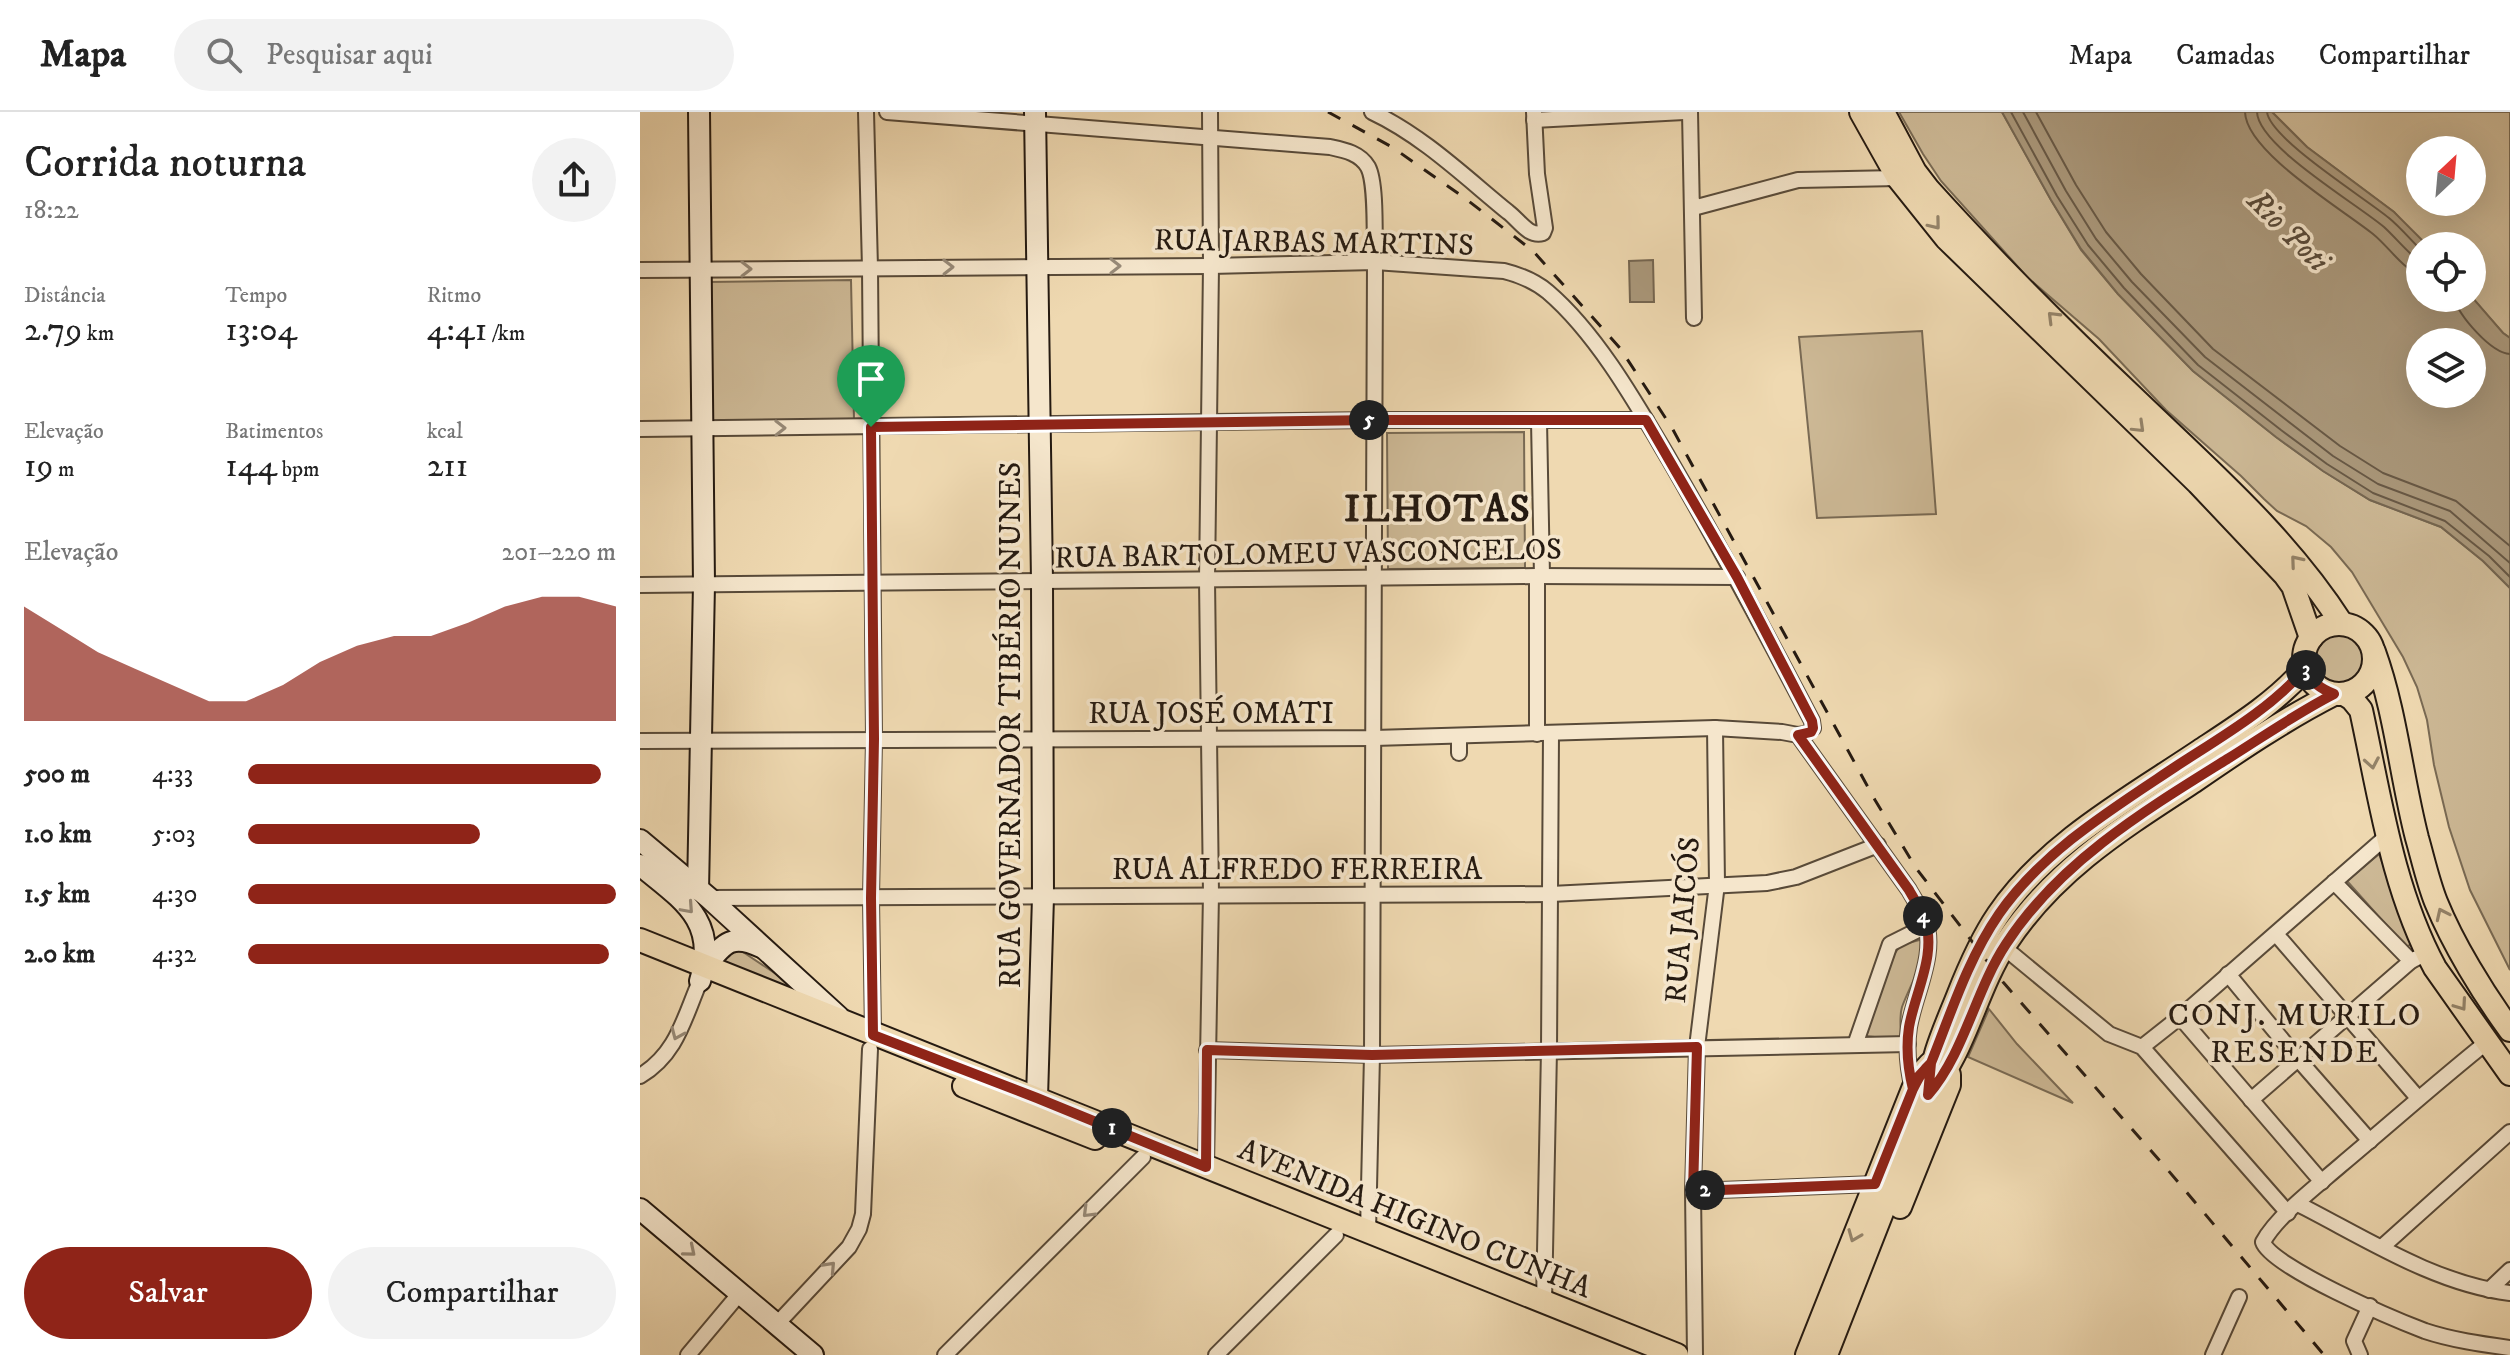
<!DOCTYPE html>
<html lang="pt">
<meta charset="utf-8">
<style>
:root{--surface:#fff;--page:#f2f2f2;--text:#222;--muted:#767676;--line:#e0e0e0;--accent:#8f2418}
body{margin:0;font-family:"IM FELL DW Pica",serif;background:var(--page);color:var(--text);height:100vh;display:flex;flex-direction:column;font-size:30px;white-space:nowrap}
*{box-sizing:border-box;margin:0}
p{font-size:26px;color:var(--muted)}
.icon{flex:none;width:44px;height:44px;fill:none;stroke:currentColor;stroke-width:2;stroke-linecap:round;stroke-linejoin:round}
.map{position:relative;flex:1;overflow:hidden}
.panel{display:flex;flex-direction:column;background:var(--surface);width:640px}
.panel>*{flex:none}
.needle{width:52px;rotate:26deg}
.fabs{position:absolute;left:1766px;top:24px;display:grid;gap:16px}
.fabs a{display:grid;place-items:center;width:80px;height:80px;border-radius:50%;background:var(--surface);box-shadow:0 8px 32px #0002;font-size:40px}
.pin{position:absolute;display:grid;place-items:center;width:68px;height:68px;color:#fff;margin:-82px -34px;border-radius:50% 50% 50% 0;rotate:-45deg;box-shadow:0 0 8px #0007}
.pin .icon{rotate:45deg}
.km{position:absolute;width:40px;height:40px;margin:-20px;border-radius:50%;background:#222;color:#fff;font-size:22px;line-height:40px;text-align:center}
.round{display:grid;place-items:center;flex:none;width:84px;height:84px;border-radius:42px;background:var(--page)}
.overview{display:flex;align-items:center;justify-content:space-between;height:136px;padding:0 24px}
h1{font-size:44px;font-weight:600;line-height:60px}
.metrics{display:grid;grid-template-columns:repeat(3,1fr);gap:12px;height:136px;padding:8px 24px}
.metrics div{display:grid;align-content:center}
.metrics b{font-size:34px;font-weight:600}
.metrics small{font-size:22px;font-weight:400}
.metrics p{font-size:22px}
.chart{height:224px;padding:16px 24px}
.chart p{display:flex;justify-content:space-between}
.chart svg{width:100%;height:144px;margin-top:8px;fill:var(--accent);opacity:.7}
.button{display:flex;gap:16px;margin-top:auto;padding:16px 24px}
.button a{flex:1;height:92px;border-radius:48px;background:var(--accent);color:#fff;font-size:32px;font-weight:600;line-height:92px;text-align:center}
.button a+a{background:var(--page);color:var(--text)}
ul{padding:0 24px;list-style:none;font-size:26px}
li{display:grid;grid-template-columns:128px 96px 1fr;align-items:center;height:60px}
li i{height:20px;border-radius:10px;background:var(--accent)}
header{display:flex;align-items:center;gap:48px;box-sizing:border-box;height:112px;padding:0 40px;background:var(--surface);border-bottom:2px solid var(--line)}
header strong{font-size:38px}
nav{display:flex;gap:44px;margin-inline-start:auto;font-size:28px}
.search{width:560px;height:72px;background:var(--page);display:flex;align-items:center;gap:20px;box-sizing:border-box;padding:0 28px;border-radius:44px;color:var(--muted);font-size:30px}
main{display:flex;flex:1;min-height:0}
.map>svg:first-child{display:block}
.green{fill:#cdb996;stroke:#796a54;stroke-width:2;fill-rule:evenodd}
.water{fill:#aa987b;stroke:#756651;stroke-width:2;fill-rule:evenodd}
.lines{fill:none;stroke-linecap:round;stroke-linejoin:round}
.shore{stroke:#685946;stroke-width:2}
.street-casing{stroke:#584a39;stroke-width:18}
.secondary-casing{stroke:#251a11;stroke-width:24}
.primary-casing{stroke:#251a11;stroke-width:26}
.street{stroke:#f5e6cc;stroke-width:14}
.secondary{stroke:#f5e6cc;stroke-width:20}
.primary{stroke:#efd9b1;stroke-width:22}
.rail{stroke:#251a11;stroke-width:3;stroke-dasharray:14 14;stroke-linecap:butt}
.oneway{stroke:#948369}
.oneway2{stroke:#978a78}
.route-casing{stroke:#fff;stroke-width:16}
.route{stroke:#8f2418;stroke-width:10}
.labels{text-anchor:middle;stroke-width:7;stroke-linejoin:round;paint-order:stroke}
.street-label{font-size:30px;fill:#251a11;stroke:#f5e6cc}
.water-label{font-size:32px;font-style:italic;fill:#5a4c3b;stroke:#f5e6cc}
.neighbourhood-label{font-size:32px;letter-spacing:2px;fill:#251a11;stroke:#f5e6cc}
.district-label{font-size:38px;font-weight:bold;letter-spacing:2px;fill:#251a11;stroke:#f5e6cc}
</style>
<header>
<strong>Mapa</strong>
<div class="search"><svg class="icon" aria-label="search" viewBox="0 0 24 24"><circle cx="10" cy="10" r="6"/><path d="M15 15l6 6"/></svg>Pesquisar aqui</div>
<nav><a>Mapa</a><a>Camadas</a><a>Compartilhar</a></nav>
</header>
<main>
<section class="panel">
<div class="overview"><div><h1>Corrida noturna</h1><p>18:22</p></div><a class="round"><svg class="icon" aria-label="share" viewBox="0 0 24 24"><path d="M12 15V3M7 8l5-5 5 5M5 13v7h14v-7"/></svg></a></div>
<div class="metrics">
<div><p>Distância</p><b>2.79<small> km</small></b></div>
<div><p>Tempo</p><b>13:04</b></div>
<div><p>Ritmo</p><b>4:41<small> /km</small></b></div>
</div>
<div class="metrics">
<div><p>Elevação</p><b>19<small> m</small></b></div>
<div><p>Batimentos</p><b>144<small> bpm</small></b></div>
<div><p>kcal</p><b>211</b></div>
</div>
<div class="chart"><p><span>Elevação</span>201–220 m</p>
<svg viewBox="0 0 160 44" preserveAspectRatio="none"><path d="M0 44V9L10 16L20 23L30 28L40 33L50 38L60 38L70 33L80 26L90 21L100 18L110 18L120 14L130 9L140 6L150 6L160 9V44z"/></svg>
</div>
<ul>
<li><b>500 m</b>4:33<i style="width:96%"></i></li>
<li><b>1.0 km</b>5:03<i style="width:63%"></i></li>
<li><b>1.5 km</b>4:30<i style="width:100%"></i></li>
<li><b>2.0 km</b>4:32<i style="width:98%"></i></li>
</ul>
<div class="button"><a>Salvar</a><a>Compartilhar</a></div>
</section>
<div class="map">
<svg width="1870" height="1243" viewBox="0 0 1870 1243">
<rect width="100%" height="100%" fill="#efd9b1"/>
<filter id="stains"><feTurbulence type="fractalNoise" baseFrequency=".0025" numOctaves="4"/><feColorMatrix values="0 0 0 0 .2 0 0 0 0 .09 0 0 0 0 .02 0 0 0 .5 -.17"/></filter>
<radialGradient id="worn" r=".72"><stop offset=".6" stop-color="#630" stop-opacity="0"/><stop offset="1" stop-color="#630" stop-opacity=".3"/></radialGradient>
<g class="green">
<polygon points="1259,0 1362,0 1411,88 1441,138 1478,182 1553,259 1636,325 1683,359 1730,388 1801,415 1843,449 1870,476 1870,858 1830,778 1809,715 1794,653 1787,608 1777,575 1763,545 1712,460 1691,435 1666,414 1637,399 1624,387 1601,364 1526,298 1459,227 1388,166 1301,69 1283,42"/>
<path d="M1632 0H1870V226L1863 221 1832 186V134H1784L1754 100 1667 35ZM1780 38H1832V90H1780Z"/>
<polygon points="211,168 214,307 71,310 68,170"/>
<polygon points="1282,219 1296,402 1177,406 1159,225"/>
<polygon points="884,320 885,456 748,457 747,321"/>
<circle cx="1699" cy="547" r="28"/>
<polygon points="1739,742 1772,832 1766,835 1707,769"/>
<path d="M1283 827C1285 851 1270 873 1262 895 1259 905 1261 917 1261 928L1226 924 1252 845 1261 833Z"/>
<polygon points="99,838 103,840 166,882 77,853 90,839"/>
<polygon points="1349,897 1377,932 1433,991 1328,945"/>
</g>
<g class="water">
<path d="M1362 0H1632L1667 35 1754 100 1788 134H1780V186L1832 185 1863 221 1870 226V476L1843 449 1801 415 1730 388 1683 359 1636 325 1553 259 1478 182 1441 137 1411 88ZM1832 230V282H1780V230Z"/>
<polygon points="1013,148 1014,190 990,190 989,149"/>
</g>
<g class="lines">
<g class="shore">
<polyline points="1371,0 1417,84 1448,133 1484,176 1558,253 1641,318 1687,352 1733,381 1805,409 1849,444 1870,465"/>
<polyline points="1383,0 1426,79 1456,127 1492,170 1565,245 1693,344 1738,372 1810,399 1870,451"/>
<polyline points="1396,0 1436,73 1466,120 1501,162 1573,237 1700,334 1743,361 1816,389 1870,434"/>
<path d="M1605 0C1606 40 1702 97 1733 122 1749 135 1761 155 1780 163"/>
<path d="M1617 0C1618 34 1717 92 1744 115 1756 126 1767 140 1780 150"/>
<path d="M1627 0C1630 27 1725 86 1749 106 1760 115 1770 127 1780 137"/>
<path d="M1814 186C1819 204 1851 241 1870 242"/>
</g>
<g class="street-casing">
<g id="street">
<polyline points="226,0 230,156 234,627 231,786 233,923"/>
<path d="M247 0 690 35C704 38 720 41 728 55 737 72 734 129 735 150L732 943 728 1120"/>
<path d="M732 0C783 24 825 65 868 100 880 109 888 125 903 121L905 116 897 62 894 0"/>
<polyline points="1050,0 1054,206"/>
<polyline points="894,8 1044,0"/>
<polyline points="1053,91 1057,95 1158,68 1258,66"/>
<path d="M0 158 571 154 735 150 864 159C880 163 895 169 908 180 957 222 996 291 1029 347 1079 433 1126 521 1172 609L1173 616 1166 622 1158 623"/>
<polyline points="899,309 902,464"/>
<polyline points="0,317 734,308 1006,308"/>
<polyline points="0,473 897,464 1097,465"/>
<polyline points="897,622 897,464"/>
<path d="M0 629 734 626 1075 616 1142 620 1158 623 1269 778C1274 787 1280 796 1284 805 1298 841 1275 880 1269 915 1266 935 1268 957 1273 977"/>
<polyline points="819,641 819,624"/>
<polyline points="1694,770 1771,849 1779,845"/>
<polyline points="69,786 911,782 1127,771 1156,765 1238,733"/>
<polyline points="1636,822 1778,986"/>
<polyline points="1372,842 1469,922 1502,935 1648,1101"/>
<polyline points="1588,862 1658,947 1730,1029"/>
<polyline points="1540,905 1682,1070"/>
<path d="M1847 930C1797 970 1750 1012 1701 1053 1678 1073 1637 1104 1623 1130 1631 1155 1756 1208 1785 1219 1812 1228 1841 1232 1870 1236"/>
<polyline points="1215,933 1250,832 1286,814"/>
<polyline points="1502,935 1540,905 1747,724"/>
<polyline points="567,938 732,943 1268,932"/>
<path d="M0 964C37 942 44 906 60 869"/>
<polyline points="1611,988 1771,849"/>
<polyline points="566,1055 571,782 567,468 571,154 570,0"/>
<polyline points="1053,1079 1235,1072"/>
<path d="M1658 1092C1725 1126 1795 1172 1870 1181"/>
<polyline points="1742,1135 1870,1020"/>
<polyline points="1849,1178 1870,1158"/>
<polyline points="904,1191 909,938 911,622"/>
<polyline points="137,1212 209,1135 219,1117 223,1102 230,937"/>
<polyline points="48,1243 100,1181"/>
<polyline points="305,1243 503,1045"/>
<polyline points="576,1243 696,1123"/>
<polyline points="1055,1243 1053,1079 1057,935 1077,772 1075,616"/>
<polyline points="1573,1243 1599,1185"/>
<polyline points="1720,1243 1714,1229 1730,1194"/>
</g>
</g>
<g class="secondary-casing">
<g id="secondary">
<polyline points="395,0 402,469 403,785 397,986"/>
<polyline points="0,728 69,786 199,905"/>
<path d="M0 753C41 787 79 808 60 869"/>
<polyline points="58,778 64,472 59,0"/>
<path d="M64 856C83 833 90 820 121 835"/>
<polyline points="0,1097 173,1243"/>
</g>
</g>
<g class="primary-casing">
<g id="primary">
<polyline points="1221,0 1258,66 1306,126 1558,371 1645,463 1653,474 1671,526"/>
<path d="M1243 0 1275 60 1288 77C1354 150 1425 221 1497 289 1570 359 1647 426 1702 512"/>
<circle cx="1699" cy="547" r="35"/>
<path d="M1734 540C1756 601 1761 664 1777 726 1783 747 1788 770 1796 790 1813 832 1843 881 1870 918"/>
<path d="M1704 582 1712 587 1721 598C1740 685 1752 776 1795 856L1870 962"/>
<polyline points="0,828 1037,1243"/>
<polyline points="324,974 455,1026"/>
<path d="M1288 983C1325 940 1335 879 1366 831 1414 758 1482 716 1554 669 1599 638 1645 607 1694 582"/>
<polyline points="1260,1095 1309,973 1309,963"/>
<polyline points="1167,1243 1273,977 1279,964 1290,952"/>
<path d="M1186 1243 1288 983C1291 946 1304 919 1318 884 1329 856 1341 828 1358 803 1407 731 1490 686 1560 639 1598 614 1635 591 1665 557"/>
</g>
</g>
<use href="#street" class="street"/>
<use href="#secondary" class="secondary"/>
<use href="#primary" class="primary"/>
<polyline class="rail" points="688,0 752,35 826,87 893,139 980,236 1032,316 1235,688 1276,756 1363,870 1527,1057 1684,1243"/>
</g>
<defs><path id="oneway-chevron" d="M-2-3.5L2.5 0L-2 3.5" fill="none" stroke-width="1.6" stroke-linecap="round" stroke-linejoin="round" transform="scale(2)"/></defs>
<g class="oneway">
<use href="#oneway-chevron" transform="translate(1295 112) rotate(51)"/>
<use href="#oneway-chevron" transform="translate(1413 205) rotate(-135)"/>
<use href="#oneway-chevron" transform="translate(1499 315) rotate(44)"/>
<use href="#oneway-chevron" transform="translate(1656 449) rotate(-130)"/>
<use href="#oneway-chevron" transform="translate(1732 651) rotate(80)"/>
<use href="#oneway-chevron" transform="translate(1802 802) rotate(-115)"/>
<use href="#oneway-chevron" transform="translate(1821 893) rotate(55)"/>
<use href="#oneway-chevron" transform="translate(1214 1124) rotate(112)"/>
</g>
<g class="oneway2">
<use href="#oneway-chevron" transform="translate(475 154)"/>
<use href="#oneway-chevron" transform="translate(308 155) rotate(-1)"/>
<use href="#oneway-chevron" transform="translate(106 157)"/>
<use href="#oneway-chevron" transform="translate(140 316) rotate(-1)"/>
<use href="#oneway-chevron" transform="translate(48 796) rotate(48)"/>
<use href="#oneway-chevron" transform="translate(37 922) rotate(113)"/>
<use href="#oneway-chevron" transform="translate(448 1100) rotate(135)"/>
<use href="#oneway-chevron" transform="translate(50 1139) rotate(40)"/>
<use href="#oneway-chevron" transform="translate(190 1155) rotate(-47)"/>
</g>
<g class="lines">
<g class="route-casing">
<path id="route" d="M231 315 234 627 231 786 233 923 397 986 566 1055 567 938 732 943 1057 935 1053 1079 1235 1072 1273 977 1279 964 1291 951C1311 901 1328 847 1359 802 1403 739 1472 697 1535 655 1581 625 1629 598 1665 557 1672 570 1679 576 1694 582 1657 601 1624 624 1589 646 1507 697 1420 749 1366 832 1335 879 1325 940 1288 983L1291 951C1282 959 1278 967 1273 977 1268 957 1266 935 1269 915 1275 880 1298 841 1284 805 1280 796 1274 787 1269 778L1158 623 1171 620 1173 616 1172 609 1097 465 1006 308H734L231 315"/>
</g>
<use href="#route" class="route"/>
</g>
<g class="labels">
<g class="street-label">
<text transform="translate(674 130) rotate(1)" y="10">RUA JARBAS MARTINS</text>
<text transform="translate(668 441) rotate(-1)" y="10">RUA BARTOLOMEU VASCONCELOS</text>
<text x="571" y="611">RUA JOSÉ OMATI</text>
<text transform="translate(370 613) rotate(-90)" y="10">RUA GOVERNADOR TIBÉRIO NUNES</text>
<text x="657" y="767">RUA ALFREDO FERREIRA</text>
<text transform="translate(1042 808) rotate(-85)" y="10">RUA JAICÓS</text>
<text transform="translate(775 1106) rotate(22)" y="10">AVENIDA HIGINO CUNHA</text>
</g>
<g class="water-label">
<text transform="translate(1649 118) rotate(45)" y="11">Rio Poti</text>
</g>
<g class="neighbourhood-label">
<text x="1655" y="913">CONJ. MURILO<tspan x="1655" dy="37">RESENDE</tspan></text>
</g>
<g class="district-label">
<text x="798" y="409">ILHOTAS</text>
</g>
</g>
<rect width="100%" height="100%" filter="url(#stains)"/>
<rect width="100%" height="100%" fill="url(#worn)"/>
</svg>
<div class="fabs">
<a><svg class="needle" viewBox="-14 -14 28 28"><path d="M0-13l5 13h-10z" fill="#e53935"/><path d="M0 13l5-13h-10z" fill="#767676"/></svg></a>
<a><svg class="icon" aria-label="locate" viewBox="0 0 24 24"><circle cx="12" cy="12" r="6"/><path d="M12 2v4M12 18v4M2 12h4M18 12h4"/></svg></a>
<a><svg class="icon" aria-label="layers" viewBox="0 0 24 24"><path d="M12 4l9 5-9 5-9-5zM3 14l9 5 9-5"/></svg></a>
</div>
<div class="pin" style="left:231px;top:315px;background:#1e9e55"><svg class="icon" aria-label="arrive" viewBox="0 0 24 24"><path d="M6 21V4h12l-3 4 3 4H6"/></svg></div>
<b class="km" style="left:472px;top:1016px">1</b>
<b class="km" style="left:1065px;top:1078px">2</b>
<b class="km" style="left:1666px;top:558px">3</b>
<b class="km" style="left:1283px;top:804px">4</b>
<b class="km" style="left:729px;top:308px">5</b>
</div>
</main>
